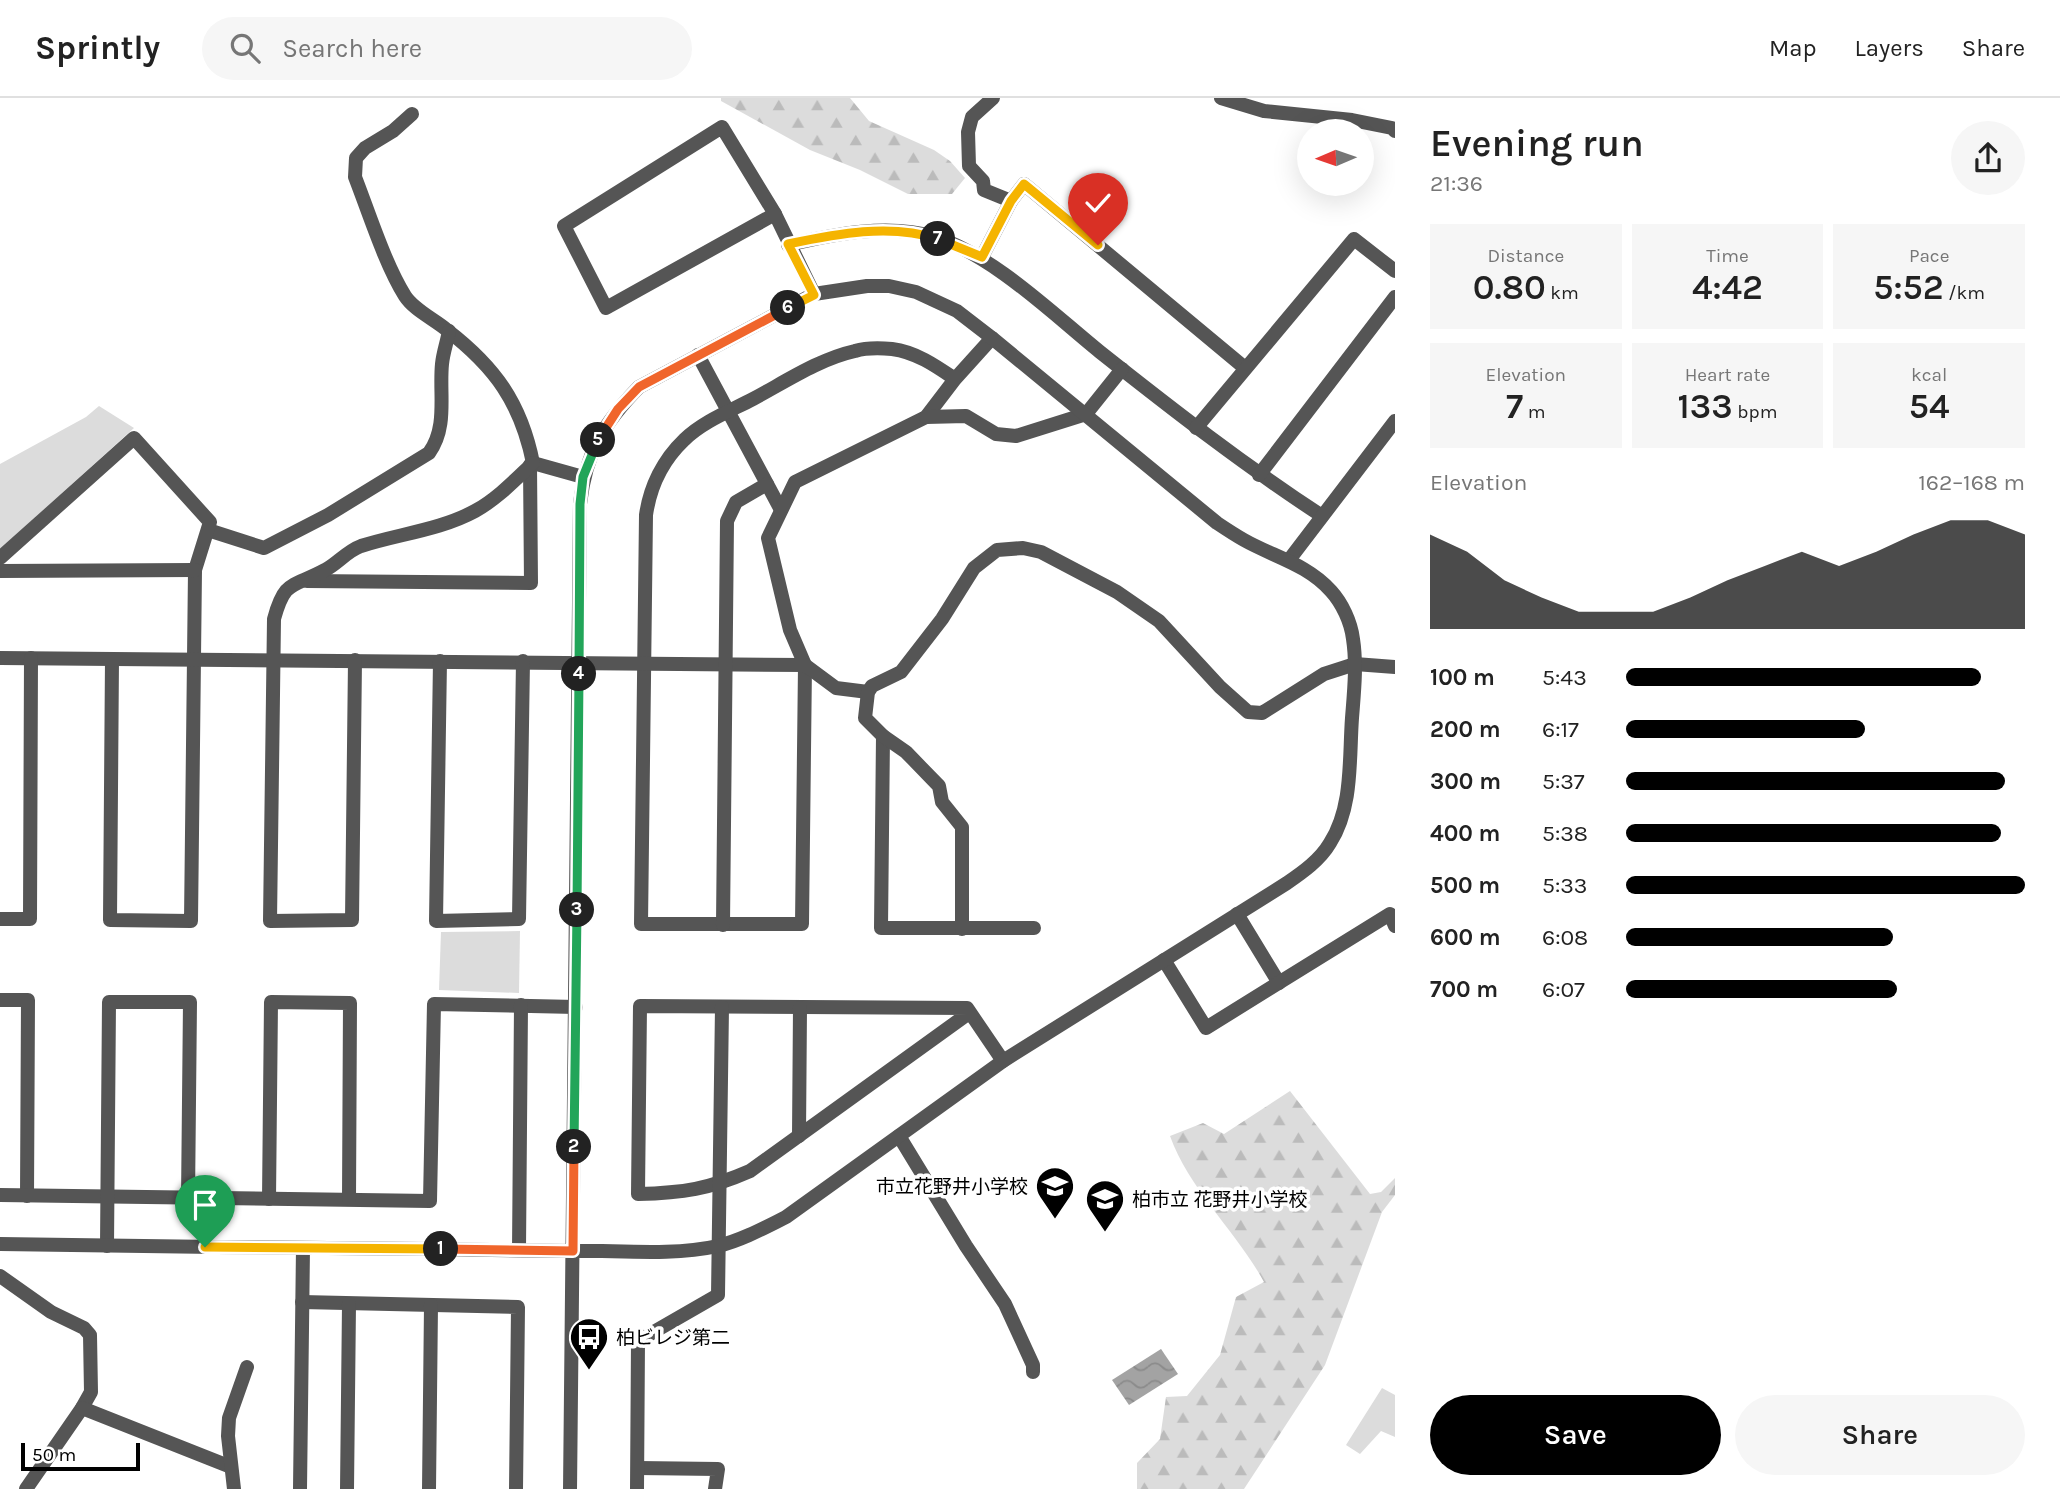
<!DOCTYPE html>
<meta charset="utf-8">
<style>
:root{--surface:#fff;--page:#f6f6f6;--text:#222;--muted:#767676;--line:#e0e0e0;--accent:#000}
body{margin:0;font-family:Karla,"Noto Sans JP",sans-serif;background:var(--page);color:var(--text);height:100vh;display:flex;flex-direction:column;font-size:26px;white-space:nowrap}
*{box-sizing:border-box;margin:0}
p{font-size:23px;color:var(--muted)}
.icon{flex:none;width:38px;height:38px;fill:none;stroke:currentColor;stroke-width:2;stroke-linecap:round;stroke-linejoin:round}
.map{position:relative;flex:1;overflow:hidden}
.side{display:flex;flex-direction:column;background:var(--surface);width:665px}
.side>*{flex:none}
.needle{width:46px;rotate:268deg}
.tools{position:absolute;left:1297px;top:21px;display:grid;gap:14px}
.tools a{display:grid;place-items:center;width:77px;height:77px;border-radius:50%;background:var(--surface);box-shadow:0 7px 28px #0002;font-size:35px}
.scale{position:absolute;left:21px;bottom:18px;width:119px;box-sizing:border-box;padding-left:7px;border:4px solid #000;border-top:0;font-size:19px;line-height:24px;white-space:nowrap;color:#000;-webkit-text-stroke:5px #fff;paint-order:stroke}
.pin{position:absolute;display:grid;place-items:center;width:60px;height:60px;color:#fff;margin:-72px -30px;border-radius:50% 50% 50% 0;rotate:-45deg;box-shadow:0 0 7px #0007}
.pin .icon{rotate:45deg}
.km{position:absolute;width:35px;height:35px;margin:-18px;border-radius:50%;background:#222;color:#fff;font-size:19px;line-height:35px;text-align:center}
.round{display:grid;place-items:center;flex:none;width:74px;height:74px;border-radius:37px;background:var(--page)}
.summary{display:flex;align-items:center;justify-content:space-between;height:119px;padding:0 35px}
h1{font-size:38px;font-weight:600;line-height:52px}
.stats{display:grid;grid-template-columns:repeat(3,1fr);gap:10px;height:119px;padding:7px 35px}
.stats div{display:grid;align-content:center;border-radius:0px;background:var(--page);text-align:center}
.stats b{font-size:35px;font-weight:600}
.stats small{font-size:19px;font-weight:400}
.stats p{font-size:19px}
.chart{height:196px;padding:14px 35px}
.chart p{display:flex;justify-content:space-between}
.chart svg{width:100%;height:126px;margin-top:7px;fill:var(--accent);opacity:.7}
.button{display:flex;gap:14px;margin-top:auto;padding:14px 35px}
.button a{flex:1;height:80px;border-radius:42px;background:var(--accent);color:#fff;font-size:28px;font-weight:600;line-height:80px;text-align:center}
.button a+a{background:var(--page);color:var(--text)}
ul{padding:0 35px;list-style:none;font-size:23px}
li{display:grid;grid-template-columns:112px 84px 1fr;align-items:center;height:52px}
li i{height:18px;border-radius:9px;background:var(--accent)}
header{display:flex;align-items:center;gap:42px;box-sizing:border-box;height:98px;padding:0 35px;background:var(--surface);border-bottom:2px solid var(--line)}
header strong{font-size:33px}
nav{display:flex;gap:38px;margin-inline-start:auto;font-size:24px}
.search{width:490px;height:63px;background:var(--page);display:flex;align-items:center;gap:18px;box-sizing:border-box;padding:0 24px;border-radius:38px;color:var(--muted);font-size:26px}
main{display:flex;flex:1;min-height:0}
.map>svg:first-child{display:block}
.forest{fill:url(#forest-firs)}
.park{fill:#dcdcdc}
.water{fill:url(#water-waves)}
.lines{fill:none;stroke-linecap:round;stroke-linejoin:round}
.minor{stroke:#555;stroke-width:14}
.tertiary{stroke:#555;stroke-width:14}
.split-1-casing{stroke:#fff;stroke-width:14}
.split-2-casing{stroke:#fff;stroke-width:14}
.split-3-casing{stroke:#fff;stroke-width:14}
.split-4-casing{stroke:#fff;stroke-width:14}
.split-5-casing{stroke:#fff;stroke-width:14}
.split-6-casing{stroke:#fff;stroke-width:14}
.split-7-casing{stroke:#fff;stroke-width:14}
.split-8-casing{stroke:#fff;stroke-width:14}
.split-1{stroke:#f5b400;stroke-width:9}
.split-2{stroke:#f0652b;stroke-width:9}
.split-3{stroke:#22a559;stroke-width:9}
.split-4{stroke:#22a559;stroke-width:9}
.split-5{stroke:#22a559;stroke-width:9}
.split-6{stroke:#f0652b;stroke-width:9}
.split-7{stroke:#f5b400;stroke-width:9}
.split-8{stroke:#f5b400;stroke-width:9}
.labels{text-anchor:middle;stroke-width:7;stroke-linejoin:round;paint-order:stroke}
.poi-label{font-size:19px;fill:#000;stroke:#fff;text-anchor:start}
</style>
<header>
<strong>Sprintly</strong>
<div class="search"><svg class="icon" aria-label="search" viewBox="0 0 24 24"><circle cx="10" cy="10" r="6"/><path d="M15 15l6 6"/></svg>Search here</div>
<nav><a>Map</a><a>Layers</a><a>Share</a></nav>
</header>
<main>
<div class="map">
<svg width="1395" height="1391" viewBox="0 0 1395 1391">
<defs>
<pattern id="forest-firs" width="22" height="20" patternUnits="userSpaceOnUse" patternTransform="scale(1.75)"><rect width="22" height="20" fill="#dcdcdc"/><path d="M5 1l3.5 6h-7zM16 11l3.5 6h-7z" fill="#bbb"/></pattern>
<pattern id="water-waves" width="16" height="10" patternUnits="userSpaceOnUse" patternTransform="scale(1.75)"><rect width="16" height="10" fill="#a3a3a3"/><path d="M0 5q4-4 8 0t8 0" fill="none" stroke="#8b8b8b"/></pattern>
</defs>
<rect width="100%" height="100%" fill="#fff"/>
<g class="forest">
<polygon points="721,0 850,0 869,23 934,52 950,63 965,80 952,96 908,96 860,72 810,52 721,3"/>
<path d="M1290 993 1370 1096 1381 1094 1395 1080V1097L1382 1114 1325 1267 1244 1391H1137V1365L1160 1341 1166 1299 1187 1298 1220 1257 1236 1199 1264 1184C1237 1134 1190 1093 1170 1038L1203 1025 1224 1036Z"/>
</g>
<g class="park">
<polygon points="99,308 134,330 0,451 0,366 86,319"/>
<polygon points="520,833 519,895 439,892 441,834"/>
<polygon points="1382,1290 1395,1297 1395,1339 1381,1333 1360,1356 1346,1347"/>
</g>
<polygon class="water" points="1161,1251 1178,1276 1129,1307 1112,1282"/>
<g class="lines">
<g class="minor">
<polyline points="993,0 972,19 968,34 969,68 983,83 984,92 1011,103"/>
<polyline points="1221,0 1264,13 1352,22 1392,30 1395,33"/>
<path d="M412 16 393 33 365 50 356 60 355 79C369 115 385 166 405 198 414 212 434 221 447 232 495 269 521 305 533 365"/>
<polygon points="722,29 775,116 606,210 564,128"/>
<polyline points="775,116 814,196"/>
<path d="M788 147C835 136 888 125 935 139 993 157 1053 216 1100 254 1172 311 1244 367 1322 418"/>
<polyline points="982,159 1011,103 1024,86 1245,270"/>
<polyline points="698,257 781,412"/>
<path d="M955 281C936 268 916 254 892 251 881 250 865 250 855 253 819 261 785 284 753 301 730 313 702 324 684 342 663 362 650 389 646 417L641 826H802L805 567 790 532 768 440 795 384 926 319 955 281 992 240"/>
<polyline points="926,319 966,318 996,336 1016,338 1086,316 1122,271"/>
<polyline points="1196,330 1354,141 1395,173"/>
<polyline points="533,365 583,379"/>
<polyline points="1259,377 1395,199"/>
<path d="M208 432 264 450 328 417 429 355C448 329 439 296 442 266 443 255 447 244 449 233"/>
<polyline points="0,460 134,340 210,424 195,472 191,823 110,822 112,561"/>
<polyline points="1289,462 1395,323"/>
<polyline points="0,473 195,472"/>
<polyline points="307,483 531,485 530,367"/>
<polyline points="0,560 805,567 836,590 868,594"/>
<path d="M355 562 352 822 270 823 274 521C285 481 292 490 325 472 337 466 347 453 361 448 398 436 440 432 475 413 497 401 515 382 533 365"/>
<polyline points="440,563 436,823 519,821 523,563"/>
<polyline points="883,638 881,830 1034,830"/>
<polyline points="1237,816 1279,885"/>
<polyline points="0,821 30,821 31,560"/>
<polyline points="723,827 727,423 736,404 767,386"/>
<polyline points="962,831 962,729 942,704 939,688 906,654 883,638 865,620 868,594 872,588 901,574 942,521 974,470 997,452 1023,450 1041,454 1117,494 1159,523 1220,589 1248,614 1262,615 1324,576 1355,566"/>
<polyline points="1164,862 1206,930 1390,816 1395,828"/>
<polyline points="0,902 28,902 27,1098"/>
<path d="M969 915 750 1073C709 1091 683 1095 638 1096L640 908 967 910 1003 963"/>
<polyline points="799,1038 800,910"/>
<polyline points="899,1038 966,1148 1005,1206 1033,1267 1033,1274"/>
<polyline points="0,1097 430,1103 434,906 576,909"/>
<polyline points="269,1101 271,904 350,905 349,1101"/>
<polyline points="107,1148 109,904 190,904 188,1101"/>
<polyline points="519,1152 521,907"/>
<polyline points="0,1178 51,1214 84,1230 90,1237 91,1294 82,1310 26,1391"/>
<polyline points="302,1204 518,1209 516,1391"/>
<polyline points="82,1310 231,1369"/>
<polyline points="638,1370 718,1371 715,1391"/>
<polyline points="234,1391 228,1338 229,1320 247,1269"/>
<polyline points="300,1391 303,1150"/>
<polyline points="347,1391 349,1206"/>
<polyline points="429,1391 431,1207"/>
<polyline points="637,1391 638,1243 718,1197 722,909"/>
</g>
<g class="tertiary">
<polyline points="1355,566 1395,569"/>
<path d="M0 1146C143 1148 285 1150 428 1151 486 1152 544 1153 602 1153 641 1154 681 1156 718 1148 742 1142 764 1130 786 1119L1003 963 1287 785C1303 774 1320 762 1330 745 1353 709 1349 662 1352 620 1354 594 1357 567 1353 541 1351 524 1342 505 1331 493 1307 466 1274 459 1244 442 1235 437 1226 431 1217 425L992 240 957 213 916 194 889 188H867L814 196 639 289C603 326 586 354 580 406 577 735 574 1063 570 1391"/>
</g>
</g>
<g class="lines">
<g class="split-1-casing">
<polyline id="split-1" points="205,1149 441,1151"/>
</g>
<g class="split-2-casing">
<polyline id="split-2" points="441,1151 573,1153 574,1049"/>
</g>
<g class="split-3-casing">
<polyline id="split-3" points="574,1049 577,812"/>
</g>
<g class="split-4-casing">
<polyline id="split-4" points="577,812 579,576"/>
</g>
<g class="split-5-casing">
<polyline id="split-5" points="579,576 580,406 583,379 598,342"/>
</g>
<g class="split-6-casing">
<polyline id="split-6" points="598,342 618,311 639,289 788,210"/>
</g>
<g class="split-7-casing">
<path id="split-7" d="M788 210 814 197 788 146C836 136 890 125 938 141"/>
</g>
<g class="split-8-casing">
<polyline id="split-8" points="938,141 982,159 1011,103 1024,86 1098,147"/>
</g>
<use href="#split-1" class="split-1"/>
<use href="#split-2" class="split-2"/>
<use href="#split-3" class="split-3"/>
<use href="#split-4" class="split-4"/>
<use href="#split-5" class="split-5"/>
<use href="#split-6" class="split-6"/>
<use href="#split-7" class="split-7"/>
<use href="#split-8" class="split-8"/>
</g>
<defs>
<g id="school-pin" transform="scale(2.0125)"><path d="M0 17L-7.5 6A9.5 9.5 0 1 1 7.5 6Z" fill="#000" stroke="#fff"/><path d="M0-5L7-2L0 1L-7-2ZM-4 1L0 2.5L4 1V4Q0 6-4 4Z" fill="#fff"/></g>
<g id="bus-pin" transform="scale(2.0125)"><path d="M0 17L-7.5 6A9.5 9.5 0 1 1 7.5 6Z" fill="#000" stroke="#fff"/><path d="M-5-6H5V4H4V6H2V4H-2V6H-4V4H-5ZM-3.5-4V0h7V-4ZM-3.5 1.2v1.5H-2V1.2ZM2 1.2v1.5H3.5V1.2Z" fill="#fff"/></g>
</defs>
<g fill-rule="evenodd">
<use href="#school-pin" x="1055" y="1088"/>
<use href="#school-pin" x="1105" y="1101"/>
<use href="#bus-pin" x="589" y="1239"/>
</g>
<g class="labels">
<g class="poi-label">
<text x="1028" y="1095" text-anchor="end">市立花野井小学校</text>
<text x="1132" y="1108">柏市立 花野井小学校</text>
<text x="616" y="1246">柏ビレジ第二</text>
</g>
</g>
</svg>
<div class="tools">
<a><svg class="needle" viewBox="-14 -14 28 28"><path d="M0-13l5 13h-10z" fill="#e53935"/><path d="M0 13l5-13h-10z" fill="#767676"/></svg></a>
</div>
<div class="scale">50 m</div>
<div class="pin" style="left:205px;top:1149px;background:#1e9e55"><svg class="icon" aria-label="arrive" viewBox="0 0 24 24"><path d="M6 21V4h12l-3 4 3 4H6"/></svg></div>
<div class="pin" style="left:1098px;top:147px;background:#d93025"><svg class="icon" aria-label="check" viewBox="0 0 24 24"><path d="M5 12l5 5 9-10"/></svg></div>
<b class="km" style="left:441px;top:1151px">1</b>
<b class="km" style="left:574px;top:1049px">2</b>
<b class="km" style="left:577px;top:812px">3</b>
<b class="km" style="left:579px;top:576px">4</b>
<b class="km" style="left:598px;top:342px">5</b>
<b class="km" style="left:788px;top:210px">6</b>
<b class="km" style="left:938px;top:141px">7</b>
</div>
<section class="side">
<div class="summary"><div><h1>Evening run</h1><p>21:36</p></div><a class="round"><svg class="icon" aria-label="share" viewBox="0 0 24 24"><path d="M12 15V3M7 8l5-5 5 5M5 13v7h14v-7"/></svg></a></div>
<div class="stats">
<div><p>Distance</p><b>0.80<small> km</small></b></div>
<div><p>Time</p><b>4:42</b></div>
<div><p>Pace</p><b>5:52<small> /km</small></b></div>
</div>
<div class="stats">
<div><p>Elevation</p><b>7<small> m</small></b></div>
<div><p>Heart rate</p><b>133<small> bpm</small></b></div>
<div><p>kcal</p><b>54</b></div>
</div>
<div class="chart"><p><span>Elevation</span>162–168 m</p>
<svg viewBox="0 0 160 44" preserveAspectRatio="none"><path d="M0 44V11L10 17L20 27L30 33L40 38L50 38L60 38L70 33L80 27L90 22L100 17L110 22L120 17L130 11L140 6L150 6L160 11V44z"/></svg>
</div>
<ul>
<li><b>100 m</b>5:43<i style="width:89%"></i></li>
<li><b>200 m</b>6:17<i style="width:60%"></i></li>
<li><b>300 m</b>5:37<i style="width:95%"></i></li>
<li><b>400 m</b>5:38<i style="width:94%"></i></li>
<li><b>500 m</b>5:33<i style="width:100%"></i></li>
<li><b>600 m</b>6:08<i style="width:67%"></i></li>
<li><b>700 m</b>6:07<i style="width:68%"></i></li>
</ul>
<div class="button"><a>Save</a><a>Share</a></div>
</section>
</main>
